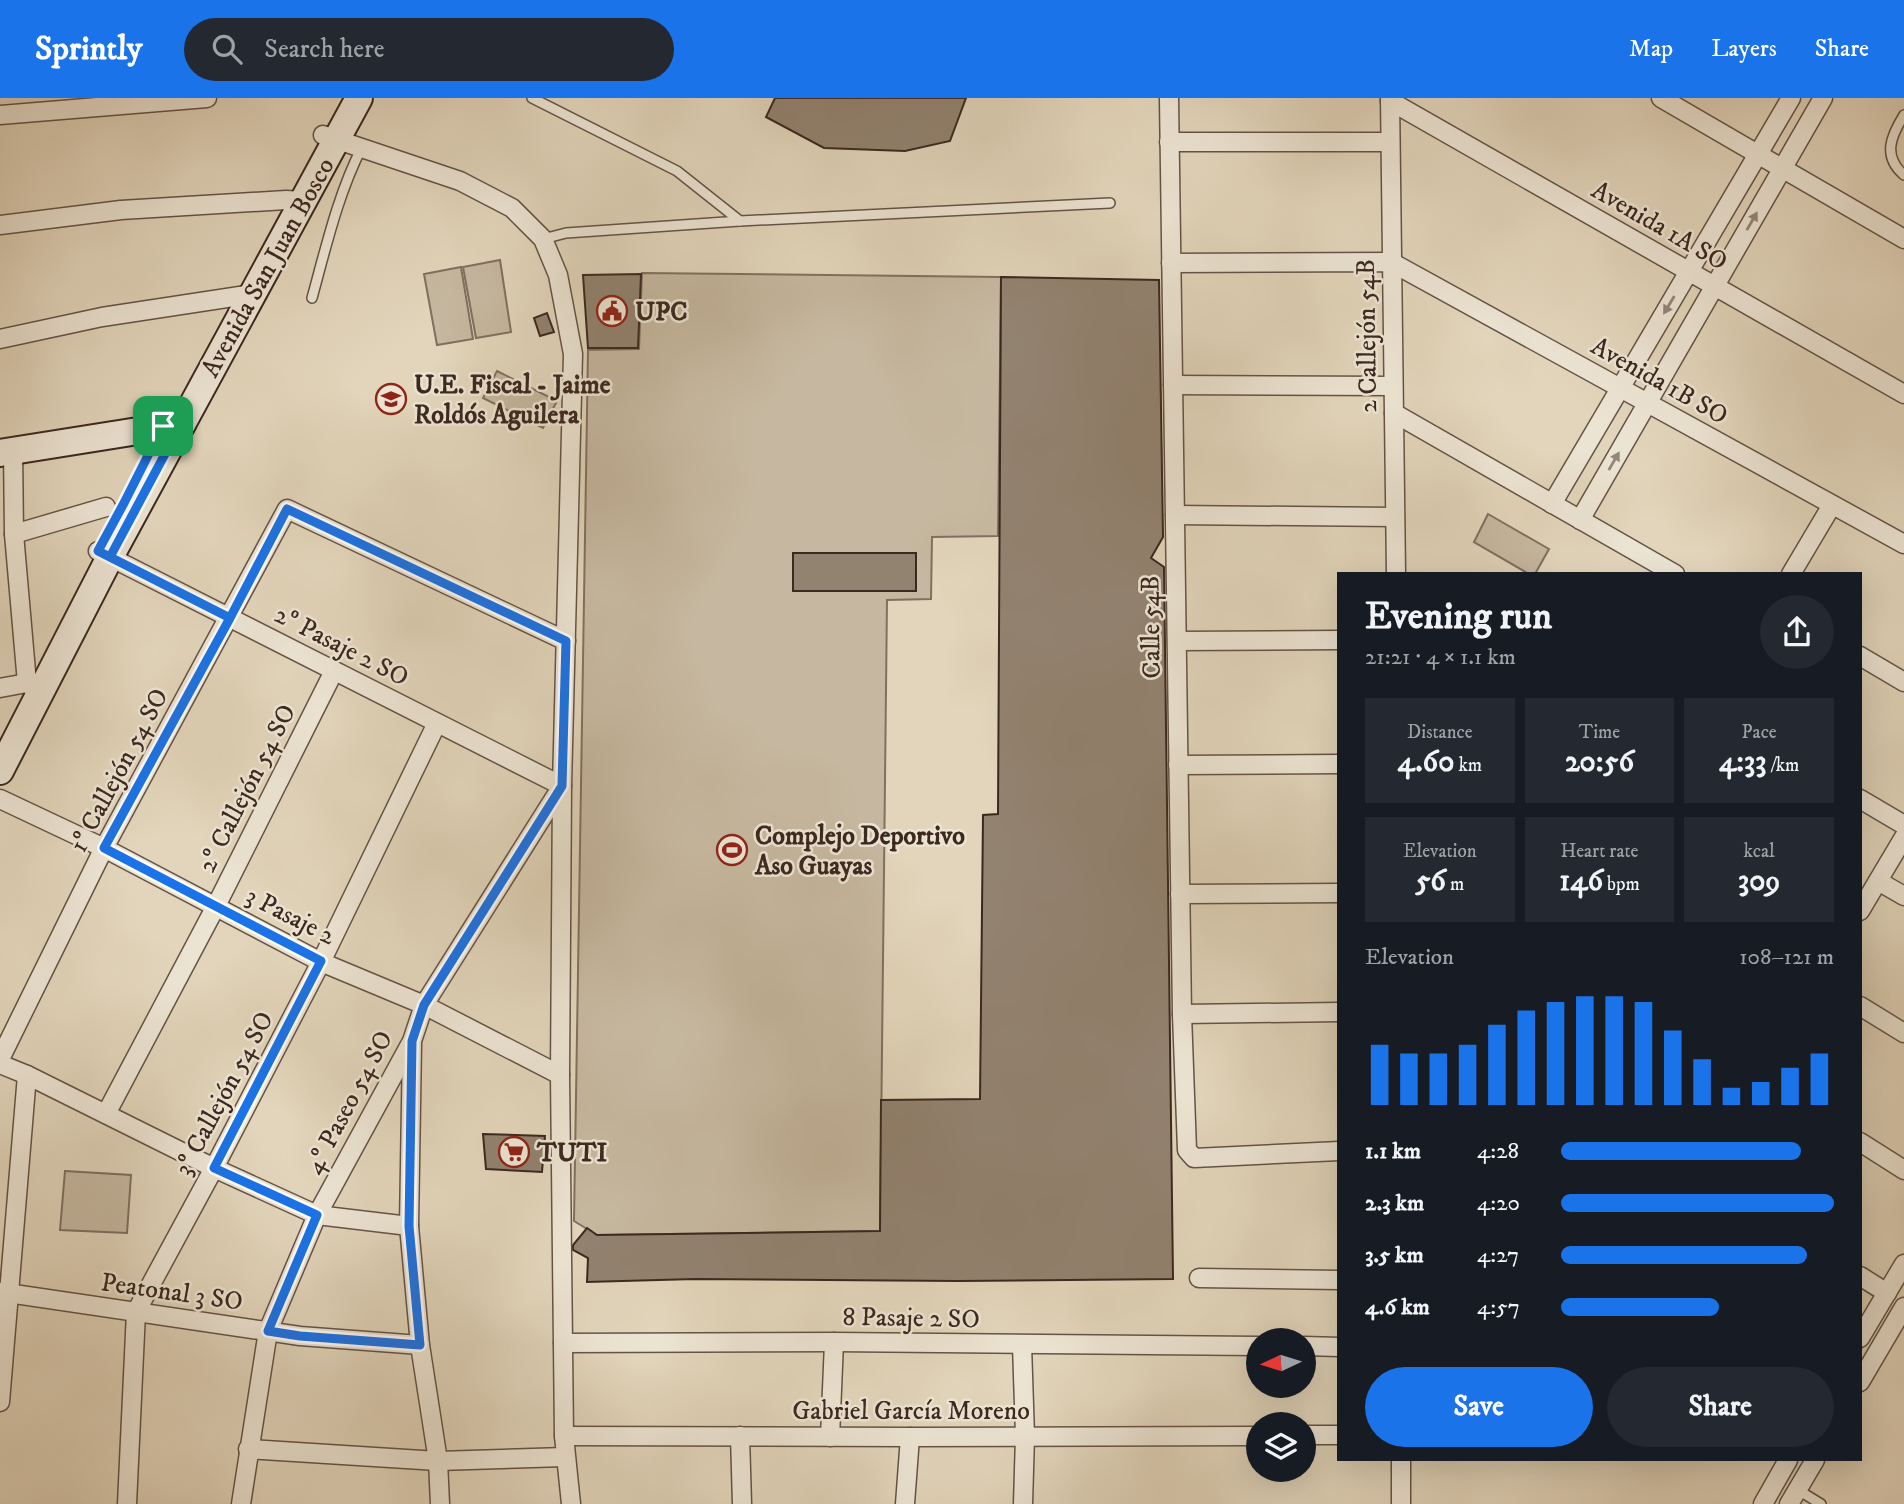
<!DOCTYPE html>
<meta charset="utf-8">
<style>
:root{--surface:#171b24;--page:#242831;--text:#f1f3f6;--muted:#9ea1a6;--accent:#1a73e8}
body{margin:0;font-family:"IM FELL DW Pica",serif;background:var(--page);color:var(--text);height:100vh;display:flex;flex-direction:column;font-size:26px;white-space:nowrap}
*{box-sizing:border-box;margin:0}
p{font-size:23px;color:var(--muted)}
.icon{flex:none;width:38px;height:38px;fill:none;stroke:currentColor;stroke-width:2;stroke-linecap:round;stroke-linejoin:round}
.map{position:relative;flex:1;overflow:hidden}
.details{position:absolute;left:1337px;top:474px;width:525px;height:889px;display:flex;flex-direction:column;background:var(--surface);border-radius:0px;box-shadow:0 7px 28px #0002}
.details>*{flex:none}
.needle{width:46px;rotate:266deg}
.tools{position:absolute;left:1246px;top:1230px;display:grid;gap:14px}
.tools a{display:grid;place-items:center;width:70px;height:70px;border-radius:50%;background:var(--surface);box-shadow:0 7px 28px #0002;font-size:35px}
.pin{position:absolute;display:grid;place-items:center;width:60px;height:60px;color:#fff;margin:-30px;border-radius:14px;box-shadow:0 4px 10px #0006}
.round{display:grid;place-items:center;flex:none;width:74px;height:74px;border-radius:37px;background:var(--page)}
.headline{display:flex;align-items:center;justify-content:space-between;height:119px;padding:0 28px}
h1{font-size:38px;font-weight:700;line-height:52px}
.figures{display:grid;grid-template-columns:repeat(3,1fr);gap:10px;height:119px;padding:7px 28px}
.figures div{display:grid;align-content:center;border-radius:0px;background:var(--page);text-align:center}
.figures b{font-size:30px;font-weight:700}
.figures small{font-size:19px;font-weight:400}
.figures p{font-size:19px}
.chart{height:196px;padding:14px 28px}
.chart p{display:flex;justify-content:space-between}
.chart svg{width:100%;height:126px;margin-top:7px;stroke:var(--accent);stroke-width:6}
.cta{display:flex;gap:14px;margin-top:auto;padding:14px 28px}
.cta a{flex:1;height:80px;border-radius:42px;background:var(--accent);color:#fff;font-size:28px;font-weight:700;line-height:80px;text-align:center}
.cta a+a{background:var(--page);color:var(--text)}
ul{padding:0 28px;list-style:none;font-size:23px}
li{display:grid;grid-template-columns:112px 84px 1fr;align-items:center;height:52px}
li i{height:18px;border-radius:9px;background:var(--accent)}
header{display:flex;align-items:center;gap:42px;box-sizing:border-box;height:98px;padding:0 35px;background:var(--accent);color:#fff}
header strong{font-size:33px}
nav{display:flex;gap:38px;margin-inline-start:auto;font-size:24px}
.search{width:490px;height:63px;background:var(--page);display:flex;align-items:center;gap:18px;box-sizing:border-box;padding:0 24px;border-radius:38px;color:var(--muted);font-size:26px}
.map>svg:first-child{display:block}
.green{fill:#c6b8a0;stroke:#807060;stroke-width:2}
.building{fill:#928270;stroke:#3b281f;stroke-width:2}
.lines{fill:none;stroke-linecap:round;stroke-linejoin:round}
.lane-casing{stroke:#655346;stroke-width:12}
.street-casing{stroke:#655346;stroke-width:21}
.secondary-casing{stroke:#3b281f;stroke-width:30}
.lane{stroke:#ece4d3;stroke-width:9}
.street{stroke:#ece4d3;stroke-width:18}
.secondary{stroke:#ece4d3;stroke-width:26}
.oneway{fill:#948679}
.route-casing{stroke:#fff;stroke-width:14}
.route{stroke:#1a73e8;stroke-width:9}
.labels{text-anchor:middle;stroke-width:5;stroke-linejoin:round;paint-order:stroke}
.street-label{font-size:26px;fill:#3b281f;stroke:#ece4d3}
.poi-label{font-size:26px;font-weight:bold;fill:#3b281f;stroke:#ece4d3;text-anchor:start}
</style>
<header>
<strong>Sprintly</strong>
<div class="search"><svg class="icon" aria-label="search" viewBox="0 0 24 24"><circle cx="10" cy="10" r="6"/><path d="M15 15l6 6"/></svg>Search here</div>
<nav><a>Map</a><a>Layers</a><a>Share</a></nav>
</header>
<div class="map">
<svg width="1904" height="1406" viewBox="0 0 1904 1406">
<rect width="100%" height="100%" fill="#e2d5bb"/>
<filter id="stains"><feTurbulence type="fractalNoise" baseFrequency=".00286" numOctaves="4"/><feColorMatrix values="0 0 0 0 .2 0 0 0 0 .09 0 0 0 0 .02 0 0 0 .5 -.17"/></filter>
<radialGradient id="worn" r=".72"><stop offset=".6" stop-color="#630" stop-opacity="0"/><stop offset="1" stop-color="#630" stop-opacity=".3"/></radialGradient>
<g class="green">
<polygon points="500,162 511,234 476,240 463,169"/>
<polygon points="461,169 473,241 437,247 424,176"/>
<polygon points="642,175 1001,179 998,438 932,439 931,501 887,502 880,1133 597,1137 574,1123 588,252 639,251"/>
<polygon points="497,273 557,303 543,330 483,300"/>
<polygon points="1488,416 1549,451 1535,476 1529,476 1474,444"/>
<polygon points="65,1073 131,1077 127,1135 60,1132"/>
</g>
<g class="building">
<polygon points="775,0 966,0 950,43 905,53 824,50 766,19"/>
<polygon points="641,176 638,250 588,250 583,177"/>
<polygon points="1001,179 1159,182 1163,439 1151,460 1164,469 1173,1181 958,1183 695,1181 587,1184 588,1160 573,1152 573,1147 587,1130 597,1137 880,1133 881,1002 980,1001 983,717 998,716"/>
<polygon points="547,215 554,234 540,238 534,220"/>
<rect x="793" y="455" width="123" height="38"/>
<polygon points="483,1036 545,1038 542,1074 486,1071"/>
</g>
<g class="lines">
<g class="lane-casing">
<g id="lane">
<polyline points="532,0 677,73 740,123"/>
<path d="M1904 17C1891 38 1882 58 1904 77"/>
<polyline points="543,141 566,135 740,123 1110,105"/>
<path d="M312 200C326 149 338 96 362 49"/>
<polyline points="1798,1392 1821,1406"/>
</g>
</g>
<g class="street-casing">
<g id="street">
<polyline points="1169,0 1182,916 1187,1052 1194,1060 1339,1053"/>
<polyline points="1390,0 1396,476"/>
<polyline points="1661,0 1904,141"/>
<polyline points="1390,3 1904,296"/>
<polyline points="0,17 207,0"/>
<polyline points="323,37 460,83 512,110 543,141 558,177 573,256 562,688 560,977 564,1338 571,1406"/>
<polyline points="1169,44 1390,44"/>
<polyline points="0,127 121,112 286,102 304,103"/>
<polyline points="1171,165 1391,164 1904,446"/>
<polyline points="0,241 102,219 253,196"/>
<polyline points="1173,287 1393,288"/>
<polyline points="1394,315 1675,476"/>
<polyline points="13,352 14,436 27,585"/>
<polyline points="1552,406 1791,0"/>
<polyline points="1175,417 1395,419"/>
<polyline points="1580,422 1823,0"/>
<polyline points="14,436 106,409"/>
<polyline points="98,453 562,688 424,907 412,943 317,1117 268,1233 241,1406"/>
<polyline points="1791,476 1832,407"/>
<polyline points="1177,543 1339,542"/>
<polyline points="1860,558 1904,584"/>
<polyline points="0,590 27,585 35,591"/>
<polyline points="1178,667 1339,666"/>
<polyline points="0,701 104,750 321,864 424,907 560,977"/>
<polyline points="1860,701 1904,727"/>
<polyline points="1878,783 1904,798"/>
<polyline points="1180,796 1339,795"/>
<polyline points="1860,813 1904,739"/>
<polyline points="1860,908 1904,935"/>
<polyline points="1182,916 1339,914"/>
<polyline points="412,946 409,1128 420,1247 438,1363 440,1406"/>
<polyline points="0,961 104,750 287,411 566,543"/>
<polyline points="0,966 27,977 214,1070 317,1117 409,1128"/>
<polyline points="106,1016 216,808 334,573"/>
<polyline points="1860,1044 1904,1072"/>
<polyline points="1860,1178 1887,1195"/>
<polyline points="1199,1180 1339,1182"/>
<polyline points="0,1194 300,1238 420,1247"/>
<polyline points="1860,1240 1904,1166"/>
<polyline points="563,1245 834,1244 1258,1248"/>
<polyline points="1022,1247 1025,1338 1023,1406"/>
<polyline points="1304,1248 1339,1249"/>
<polyline points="1860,1284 1904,1209"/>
<polyline points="0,1304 27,977"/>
<polyline points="1304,1337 1339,1337"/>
<polyline points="564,1338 910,1339 1258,1338"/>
<polyline points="740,1338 742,1406"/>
<polyline points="830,1339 834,1244"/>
<polyline points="248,1351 438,1363 565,1359"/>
<polyline points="127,1406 136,1214 214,1070 321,864 437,625"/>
<polyline points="905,1406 910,1339"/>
<polyline points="1401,1406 1401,1362"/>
<polyline points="1763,1406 1788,1362"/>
<polyline points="1789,1406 1815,1362"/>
</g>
</g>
<g class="secondary-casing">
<g id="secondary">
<polyline points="0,355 182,326"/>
<polyline points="0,673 110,459 359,0"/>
</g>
</g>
<use href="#lane" class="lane"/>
<use href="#street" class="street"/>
<use href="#secondary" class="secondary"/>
</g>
<defs><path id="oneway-solid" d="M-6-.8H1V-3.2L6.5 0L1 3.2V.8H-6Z" transform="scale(1.75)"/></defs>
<g class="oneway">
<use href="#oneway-solid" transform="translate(1752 123) rotate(-60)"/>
<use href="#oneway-solid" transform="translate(1669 207) rotate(121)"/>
<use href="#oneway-solid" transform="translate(1614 363) rotate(-60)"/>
</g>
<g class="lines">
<g class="route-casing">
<polyline id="route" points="163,328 124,405 98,453 230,520 104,750 321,863 214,1070 317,1117 268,1233 300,1238 420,1247 409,1128 412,943 424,907 562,688 566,543 287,411 230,520 110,459 181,326 163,328"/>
</g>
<use href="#route" class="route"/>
</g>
<defs>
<g id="civic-ring" transform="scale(1.575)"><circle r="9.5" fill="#ece4d3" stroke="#8f2418" stroke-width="1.5"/><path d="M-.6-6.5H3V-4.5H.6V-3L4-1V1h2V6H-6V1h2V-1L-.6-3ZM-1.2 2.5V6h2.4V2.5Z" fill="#8f2418"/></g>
<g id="school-ring" transform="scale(1.575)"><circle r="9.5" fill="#ece4d3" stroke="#8f2418" stroke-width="1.5"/><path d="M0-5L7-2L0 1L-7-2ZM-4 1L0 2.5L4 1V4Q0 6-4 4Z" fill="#8f2418"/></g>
<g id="stadium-ring" transform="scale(1.575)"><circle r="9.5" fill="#ece4d3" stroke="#8f2418" stroke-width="1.5"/><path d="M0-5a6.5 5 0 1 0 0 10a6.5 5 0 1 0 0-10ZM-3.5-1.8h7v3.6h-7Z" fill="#8f2418"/></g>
<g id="supermarket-ring" transform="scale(1.575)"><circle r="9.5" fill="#ece4d3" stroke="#8f2418" stroke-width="1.5"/><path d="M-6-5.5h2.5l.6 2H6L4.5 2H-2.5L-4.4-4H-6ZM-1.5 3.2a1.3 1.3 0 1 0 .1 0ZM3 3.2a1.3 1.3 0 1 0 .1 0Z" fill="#8f2418"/></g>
</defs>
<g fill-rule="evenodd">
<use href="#civic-ring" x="612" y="213"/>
<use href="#school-ring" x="391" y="301"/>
<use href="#stadium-ring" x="732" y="752"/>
<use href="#supermarket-ring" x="514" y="1054"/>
</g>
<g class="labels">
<g class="street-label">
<text transform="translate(1660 127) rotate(30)" y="9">Avenida 1A SO</text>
<text transform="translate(267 169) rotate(-61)" y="9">Avenida San Juan Bosco</text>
<text transform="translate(1366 238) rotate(-91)" y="9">2 Callejón 54B</text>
<text transform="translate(1660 282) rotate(29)" y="9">Avenida 1B SO</text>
<text transform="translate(1150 529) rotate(-91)" y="9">Calle 54B</text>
<text transform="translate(342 547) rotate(27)" y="9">2º Pasaje 2 SO</text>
<text transform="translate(118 672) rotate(-62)" y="9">1º Callejón 54 SO</text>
<text transform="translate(246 690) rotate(-63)" y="9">2º Callejón 54 SO</text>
<text transform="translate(291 817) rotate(27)" y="9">3 Pasaje 2</text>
<text transform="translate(223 995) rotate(-62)" y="9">3º Callejón 54 SO</text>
<text transform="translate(348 1004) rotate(-62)" y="9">4º Paseo 54 SO</text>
<text transform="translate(172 1193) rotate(8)" y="9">Peatonal 3 SO</text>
<text transform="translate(911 1219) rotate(1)" y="9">8 Pasaje 2 SO</text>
<text x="911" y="1321">Gabriel García Moreno</text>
</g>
<g class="poi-label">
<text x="635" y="222">UPC</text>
<text x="414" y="295">U.E. Fiscal - Jaime<tspan x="414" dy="30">Roldós Aguilera</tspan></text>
<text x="755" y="746">Complejo Deportivo<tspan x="755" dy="30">Aso Guayas</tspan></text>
<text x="537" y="1063">TUTI</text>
</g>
</g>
<rect width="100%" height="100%" filter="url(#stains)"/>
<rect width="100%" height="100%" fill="url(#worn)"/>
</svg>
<div class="tools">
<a><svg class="needle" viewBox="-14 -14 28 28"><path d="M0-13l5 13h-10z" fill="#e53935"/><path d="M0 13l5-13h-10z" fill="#9ea1a6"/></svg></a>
<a><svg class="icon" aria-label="layers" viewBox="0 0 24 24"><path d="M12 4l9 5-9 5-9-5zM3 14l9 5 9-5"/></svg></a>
</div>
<div class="pin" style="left:163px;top:328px;background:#1e9e55"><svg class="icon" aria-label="arrive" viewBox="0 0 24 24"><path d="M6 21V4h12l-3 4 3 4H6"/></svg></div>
<section class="details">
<div class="headline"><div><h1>Evening run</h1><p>21:21 · 4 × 1.1 km</p></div><a class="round"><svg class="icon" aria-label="share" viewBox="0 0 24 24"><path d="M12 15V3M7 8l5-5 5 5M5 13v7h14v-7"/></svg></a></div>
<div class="figures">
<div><p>Distance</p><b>4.60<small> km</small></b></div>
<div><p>Time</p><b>20:56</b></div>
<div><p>Pace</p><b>4:33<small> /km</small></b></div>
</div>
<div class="figures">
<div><p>Elevation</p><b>56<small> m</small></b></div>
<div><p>Heart rate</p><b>146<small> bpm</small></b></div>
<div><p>kcal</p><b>309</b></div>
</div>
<div class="chart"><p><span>Elevation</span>108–121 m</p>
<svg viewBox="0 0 160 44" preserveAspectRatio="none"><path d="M5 44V23M15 44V26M25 44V26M35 44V23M45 44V16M55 44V11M65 44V8M75 44V6M85 44V6M95 44V8M105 44V18M115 44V28M125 44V38M135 44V36M145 44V31M155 44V26"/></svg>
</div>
<ul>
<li><b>1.1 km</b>4:28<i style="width:88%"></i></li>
<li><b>2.3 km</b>4:20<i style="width:100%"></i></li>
<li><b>3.5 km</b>4:27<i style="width:90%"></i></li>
<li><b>4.6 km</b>4:57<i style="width:58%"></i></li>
</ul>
<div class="cta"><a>Save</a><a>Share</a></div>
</section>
</div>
